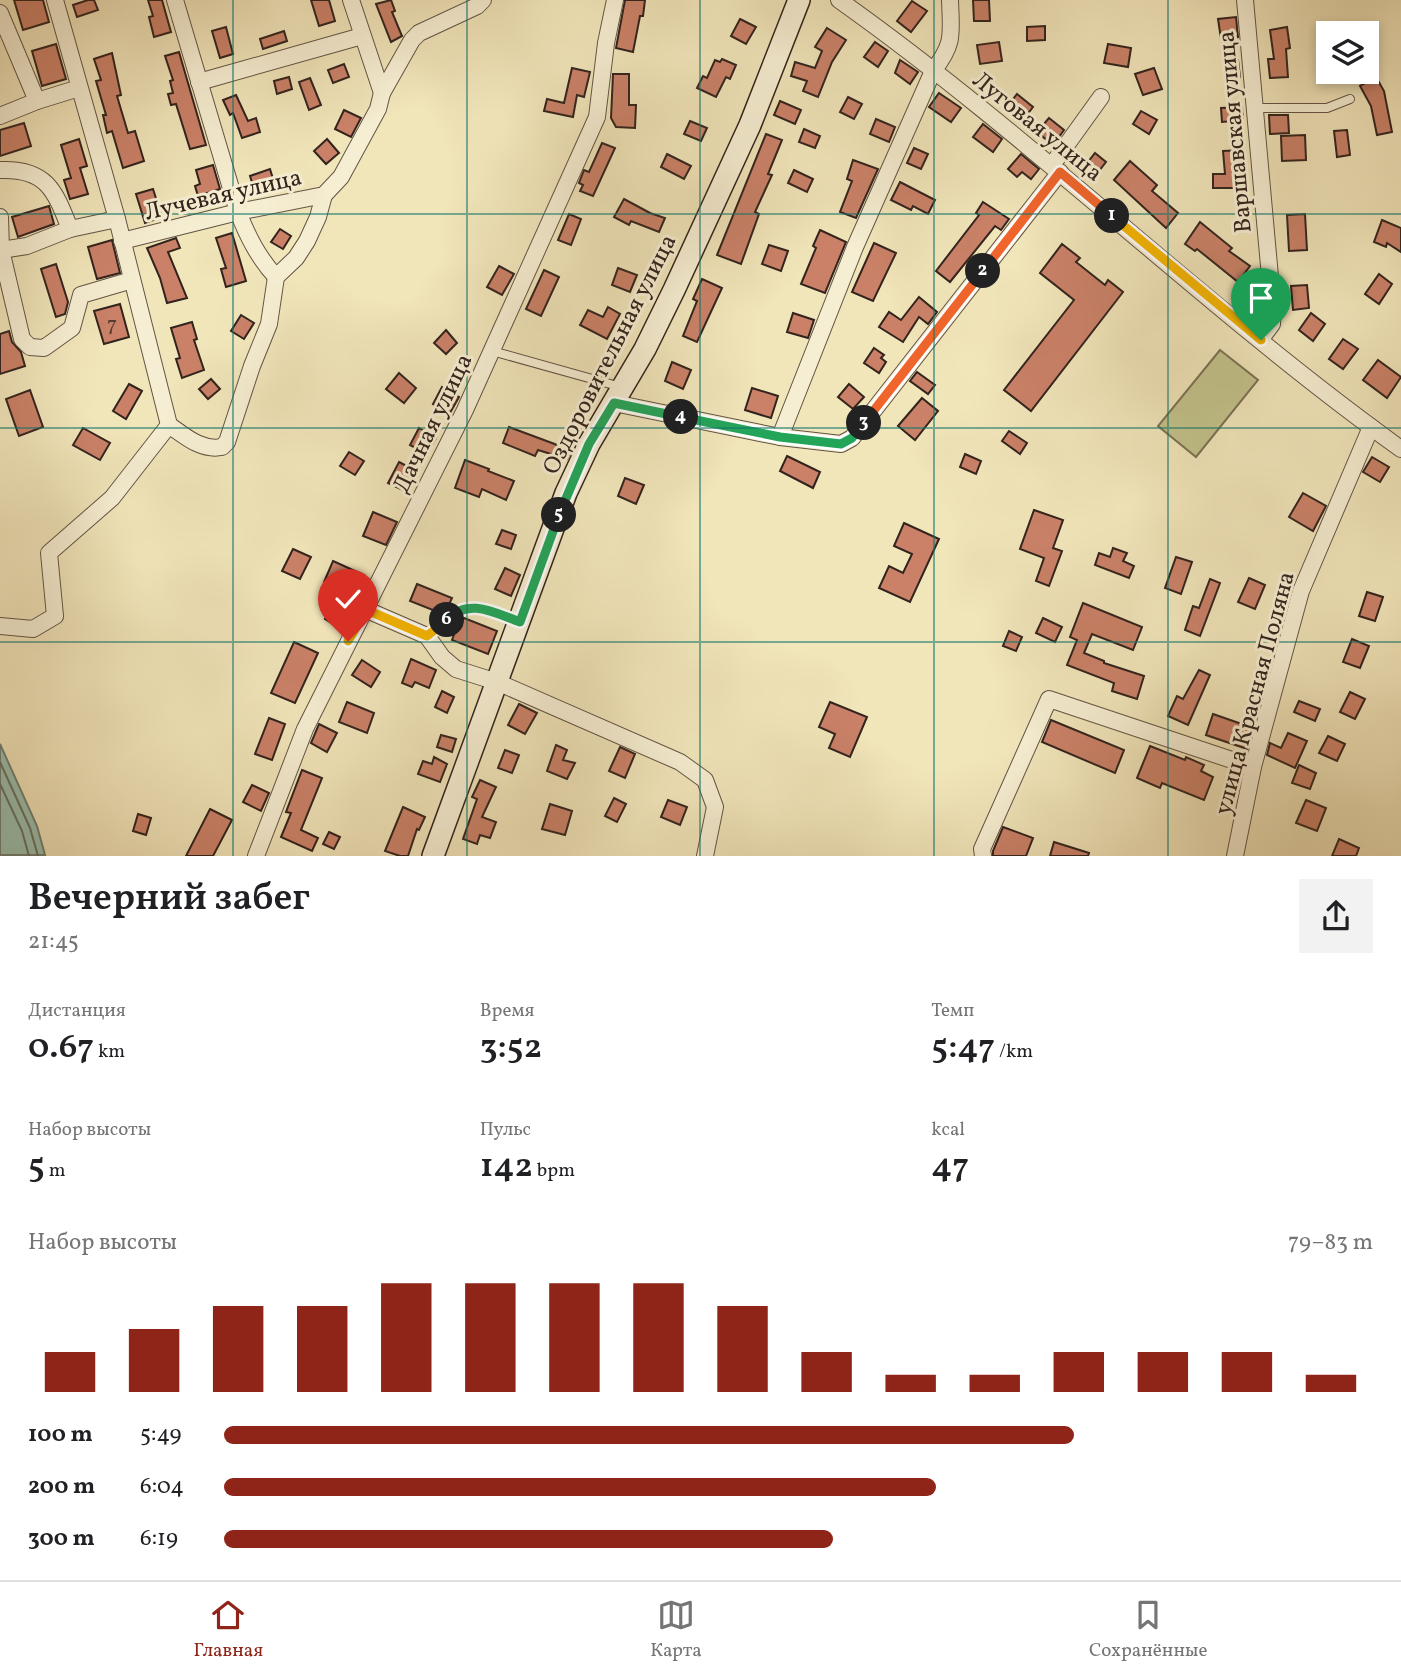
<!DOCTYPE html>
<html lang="ru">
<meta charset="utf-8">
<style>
:root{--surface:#fff;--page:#f2f2f2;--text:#202124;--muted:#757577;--line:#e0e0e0;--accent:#8f2418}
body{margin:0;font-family:Vollkorn,serif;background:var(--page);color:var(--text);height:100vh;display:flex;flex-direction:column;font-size:26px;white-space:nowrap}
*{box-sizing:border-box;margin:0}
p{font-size:23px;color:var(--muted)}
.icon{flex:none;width:38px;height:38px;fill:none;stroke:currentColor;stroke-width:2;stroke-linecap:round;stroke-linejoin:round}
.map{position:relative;height:856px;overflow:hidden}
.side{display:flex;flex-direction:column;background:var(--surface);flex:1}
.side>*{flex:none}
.buttons{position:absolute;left:1316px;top:21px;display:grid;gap:14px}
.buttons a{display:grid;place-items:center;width:63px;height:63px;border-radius:0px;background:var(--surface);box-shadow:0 4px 10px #0003;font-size:35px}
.pin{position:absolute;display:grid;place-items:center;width:60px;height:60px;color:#fff;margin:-72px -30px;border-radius:50% 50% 50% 0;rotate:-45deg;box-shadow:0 0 7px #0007}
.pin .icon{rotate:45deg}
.km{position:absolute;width:35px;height:35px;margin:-18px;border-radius:50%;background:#222;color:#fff;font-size:19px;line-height:35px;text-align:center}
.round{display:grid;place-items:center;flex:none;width:74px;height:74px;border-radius:0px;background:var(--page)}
.summary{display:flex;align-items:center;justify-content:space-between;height:119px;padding:0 28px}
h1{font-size:38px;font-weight:600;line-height:52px}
.stats{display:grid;grid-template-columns:repeat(3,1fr);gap:10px;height:119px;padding:7px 28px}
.stats div{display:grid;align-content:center}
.stats b{font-size:35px;font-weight:600}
.stats small{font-size:19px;font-weight:400}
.stats p{font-size:19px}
.chart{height:196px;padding:14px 28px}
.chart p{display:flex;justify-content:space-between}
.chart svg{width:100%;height:126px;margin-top:7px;stroke:var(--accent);stroke-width:6}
ul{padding:0 28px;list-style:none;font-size:23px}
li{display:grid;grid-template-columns:112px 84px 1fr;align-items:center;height:52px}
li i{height:18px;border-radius:9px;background:var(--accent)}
.tabs{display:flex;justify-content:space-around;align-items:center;height:98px;border-top:2px solid var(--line);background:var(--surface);font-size:19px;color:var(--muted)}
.tabs a{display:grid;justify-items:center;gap:4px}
.tabs .active{color:var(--accent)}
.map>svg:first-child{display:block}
.green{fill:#c2c28b;stroke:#7a7254;stroke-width:2}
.water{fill:#9bbfac;stroke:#718173;stroke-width:2}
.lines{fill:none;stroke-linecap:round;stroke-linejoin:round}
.shore{stroke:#667164;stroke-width:2}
.building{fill:#ca8168;stroke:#32231d;stroke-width:2}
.lane-casing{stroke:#625444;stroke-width:10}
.street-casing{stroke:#625444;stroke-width:18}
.secondary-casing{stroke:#32231d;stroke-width:24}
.lane{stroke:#f6eed2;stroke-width:8}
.street{stroke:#f6eed2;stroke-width:16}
.secondary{stroke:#f6eed2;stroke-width:21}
.split-1-casing{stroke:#fff;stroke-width:14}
.split-2-casing{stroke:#fff;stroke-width:14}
.split-3-casing{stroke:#fff;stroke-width:14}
.split-4-casing{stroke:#fff;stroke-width:14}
.split-5-casing{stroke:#fff;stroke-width:14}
.split-6-casing{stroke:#fff;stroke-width:14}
.split-7-casing{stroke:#fff;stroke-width:14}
.split-1{stroke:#f5b400;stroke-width:9}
.split-2{stroke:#f0652b;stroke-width:9}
.split-3{stroke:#f0652b;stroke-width:9}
.split-4{stroke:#22a559;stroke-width:9}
.split-5{stroke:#22a559;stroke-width:9}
.split-6{stroke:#22a559;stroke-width:9}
.split-7{stroke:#f5b400;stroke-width:9}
.grid{fill:none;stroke:#0f766e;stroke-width:2;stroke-opacity:0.55}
.labels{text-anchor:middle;stroke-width:6;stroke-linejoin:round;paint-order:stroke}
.number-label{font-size:21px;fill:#583a30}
.street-label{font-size:24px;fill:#32231d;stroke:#f6eed2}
</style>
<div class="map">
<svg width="1401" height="856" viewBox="0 0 1401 856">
<rect width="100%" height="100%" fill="#f1e5ba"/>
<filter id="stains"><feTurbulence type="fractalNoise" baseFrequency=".00286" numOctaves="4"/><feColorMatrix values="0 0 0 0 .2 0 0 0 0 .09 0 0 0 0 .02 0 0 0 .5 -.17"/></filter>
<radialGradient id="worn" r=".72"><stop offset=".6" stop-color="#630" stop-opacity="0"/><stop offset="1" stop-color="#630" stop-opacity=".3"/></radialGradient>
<polygon class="green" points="1220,350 1258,380 1196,457 1158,426"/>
<polygon class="water" points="0,744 37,826 45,855 0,855"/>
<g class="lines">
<g class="shore">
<polyline points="0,762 30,828 38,856"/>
<polyline points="0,784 22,831 29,856"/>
</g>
</g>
<g class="building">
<polygon points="14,0 43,0 49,22 23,30"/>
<polygon points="88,0 94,0 98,10 77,17 73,5"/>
<polygon points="148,0 162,0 171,32 154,37 149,17 153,16"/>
<polygon points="311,0 329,0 335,21 319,26"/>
<polygon points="391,0 395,11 392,12 402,36 391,42 376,4"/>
<polygon points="625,0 645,0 643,16 640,16 633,52 616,48"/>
<polygon points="973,0 989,0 990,21 974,21"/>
<polygon points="912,1 927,11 911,32 897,21"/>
<polygon points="1236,17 1238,37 1221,39 1218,19"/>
<polygon points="740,19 756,27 746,44 731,36"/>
<polygon points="1045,26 1045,40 1027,41 1027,27"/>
<polygon points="226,27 233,54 220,58 212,31"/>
<polygon points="1287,27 1290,48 1286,49 1288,77 1270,78 1268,59 1274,59 1270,30"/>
<polygon points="827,28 846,40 832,62 818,97 803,91 807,81 791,76 795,62 815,68 822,51 815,47"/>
<polygon points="284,31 287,41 263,49 260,39"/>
<polygon points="875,42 888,51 878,67 864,57"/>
<polygon points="999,42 1002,61 980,64 977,45"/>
<polygon points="56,44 66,79 42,86 32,51"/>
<polygon points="1108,44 1131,48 1128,67 1104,63"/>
<polygon points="179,52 206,145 190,149 176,104 171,105 168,94 173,93 170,81 173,80 165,56"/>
<polygon points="112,53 121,95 117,96 128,133 135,131 144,161 123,168 112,131 107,133 103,115 106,115 96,81 101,80 94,59"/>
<polygon points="722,59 736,65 730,79 726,77 716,97 697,88 703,76 707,78 715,60 720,62"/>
<polygon points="900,60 918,72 910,84 895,73"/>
<polygon points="1238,60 1240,77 1225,78 1224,61"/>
<polygon points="344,64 349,77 333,83 328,70"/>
<polygon points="572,68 590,72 584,97 577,95 573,117 544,111 547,99 564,103"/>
<polygon points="1154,68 1162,89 1143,95 1135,74"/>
<polygon points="613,74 629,74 629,105 636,105 635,128 616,127 611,118"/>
<polygon points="289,77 292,89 277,94 274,81"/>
<polygon points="1376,77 1384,91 1392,132 1377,135 1371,106 1360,86"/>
<polygon points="310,78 321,105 309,110 299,82"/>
<polygon points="939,93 961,108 951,122 929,107"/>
<polygon points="1017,94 1033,107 1023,120 1007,107"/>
<polygon points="236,95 248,121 256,118 260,132 242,138 233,113 230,115 223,100"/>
<polygon points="848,97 862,104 854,119 840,112"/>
<polygon points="780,101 801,110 795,124 774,115"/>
<polygon points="1242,107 1243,120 1222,122 1221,108"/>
<polygon points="344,110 361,118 351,137 335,129"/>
<polygon points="1141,111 1157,120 1149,134 1133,124"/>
<polygon points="1269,115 1288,115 1289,133 1270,134"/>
<polygon points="1049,118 1064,130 1053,145 1037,132"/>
<polygon points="876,119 895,127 889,142 870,134"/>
<polygon points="690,121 707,128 701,141 684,134"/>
<polygon points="24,123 31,146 0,156 0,130"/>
<polygon points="983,124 1002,139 993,152 973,137"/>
<polygon points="804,129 820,136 815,148 799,142"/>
<polygon points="1347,130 1350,155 1337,157 1334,131"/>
<polygon points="766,134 782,140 768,174 772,175 755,212 759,214 741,264 717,255"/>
<polygon points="1305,135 1306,160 1282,161 1281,136"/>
<polygon points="79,139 87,166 80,168 88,194 70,199 64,180 71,178 61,145"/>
<polygon points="327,139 339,153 326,164 314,151"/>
<polygon points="602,143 615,148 593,196 580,191 583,185 579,183 584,170 589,172"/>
<polygon points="914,148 928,154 921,169 907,163"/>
<polygon points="1244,150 1246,188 1213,188 1213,174 1225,174 1223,151"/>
<polygon points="1095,153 1106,162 1095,176 1084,167"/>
<polygon points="667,154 691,166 684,179 661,167"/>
<polygon points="1021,154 1039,169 1031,179 1022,172 1017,177 1008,169"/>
<polygon points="853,160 878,169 856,218 840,212 852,181 847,179"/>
<polygon points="1130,161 1157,185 1152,191 1178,213 1166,228 1114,180"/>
<polygon points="213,165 220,189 198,196 195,186 200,184 196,170"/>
<polygon points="270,169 274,182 254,189 250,176"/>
<polygon points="794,170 813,179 807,192 788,183"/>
<polygon points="900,182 935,200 928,214 913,206 911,210 891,200"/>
<polygon points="153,189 162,217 145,223 136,194"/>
<polygon points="624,199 650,213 665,218 659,232 631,221 629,225 614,217"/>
<polygon points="983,202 1009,219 1001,230 995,226 950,282 936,271 979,215 976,213"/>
<polygon points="49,206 54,224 18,237 12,217"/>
<polygon points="569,214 581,219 571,245 558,240"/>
<polygon points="1305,214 1307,250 1289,251 1287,215"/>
<polygon points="1382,220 1401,228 1401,252 1387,243 1386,247 1374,242"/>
<polygon points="1200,222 1232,248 1229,251 1250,266 1238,282 1197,249 1195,251 1185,244"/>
<polygon points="280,229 291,236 283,249 271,242"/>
<polygon points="820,230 846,242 825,293 801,284 816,248 813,246"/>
<polygon points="232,233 246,281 226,287 221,269 226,268 216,238"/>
<polygon points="176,238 180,248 168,252 187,298 167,303 160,278 147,248"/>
<polygon points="112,240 120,273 97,279 88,247"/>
<polygon points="874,243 896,253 873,301 852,292"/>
<polygon points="1062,244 1080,258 1076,262 1105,285 1108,280 1123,292 1031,411 1004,390 1074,300 1040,273"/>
<polygon points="769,245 788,251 781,271 762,264"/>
<polygon points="56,264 68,302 65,314 56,317 41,269"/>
<polygon points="499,266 514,274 502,295 487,287"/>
<polygon points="618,268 637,275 630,292 612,285"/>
<polygon points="544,270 559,277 541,316 526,309"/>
<polygon points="1379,274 1392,284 1379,304 1365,294"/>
<polygon points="702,279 722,288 697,342 683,336 697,301 693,299"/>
<polygon points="1307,285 1309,308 1293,310 1291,286"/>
<polygon points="919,297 937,312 928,324 919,317 903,342 879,327 889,312 901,320"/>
<polygon points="120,304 129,337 104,344 94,311"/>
<polygon points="608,307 620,314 607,339 580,325 588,310 603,317"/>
<polygon points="793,313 814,320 808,338 787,332"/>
<polygon points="1311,313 1325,324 1313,341 1299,330"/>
<polygon points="241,315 254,323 244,339 231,331"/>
<polygon points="192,322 197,339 194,340 204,370 182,378 176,359 180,358 171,328"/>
<polygon points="446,330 457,343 446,354 434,343"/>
<polygon points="9,331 12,342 21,352 25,366 0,374 0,334"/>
<polygon points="1343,339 1358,349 1343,369 1329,359"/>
<polygon points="874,348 884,355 881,358 886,362 879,373 864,363"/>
<polygon points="1378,360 1401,377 1387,398 1363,380"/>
<polygon points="672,362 691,370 683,389 665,381"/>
<polygon points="917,372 935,385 928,394 910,381"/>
<polygon points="399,373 416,388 404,403 386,389"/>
<polygon points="211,379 220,389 208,399 199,389"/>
<polygon points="129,384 142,391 126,419 113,411"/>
<polygon points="849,384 864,397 853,409 838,397"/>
<polygon points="442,387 459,397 450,413 433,404"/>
<polygon points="752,388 778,396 771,418 745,410"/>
<polygon points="30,390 43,427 19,436 6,399"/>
<polygon points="922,398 938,411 915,440 898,426"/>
<polygon points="509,427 568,449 571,451 567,459 538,450 535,456 503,443"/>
<polygon points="83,428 110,443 100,460 73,445"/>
<polygon points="419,428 436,438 427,454 410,445"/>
<polygon points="1009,431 1027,443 1020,454 1002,441"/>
<polygon points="349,452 364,461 355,475 340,466"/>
<polygon points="965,454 981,461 976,474 960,467"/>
<polygon points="787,456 820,472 813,488 780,471"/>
<polygon points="1372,457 1389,467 1380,482 1363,472"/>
<polygon points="465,460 489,469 488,471 514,481 506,500 482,489 479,497 455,488"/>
<polygon points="399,462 418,472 407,492 388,483"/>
<polygon points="625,478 644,485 636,504 618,496"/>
<polygon points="1303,493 1326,506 1313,531 1289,517"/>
<polygon points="1034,510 1063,520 1053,548 1062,551 1049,586 1036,581 1044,558 1020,549"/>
<polygon points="373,512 397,522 386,545 363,536"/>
<polygon points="904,523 939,539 910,602 879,588 889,566 903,573 912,554 894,546"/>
<polygon points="502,530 516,535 511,549 496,544"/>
<polygon points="1113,548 1127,553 1123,561 1134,566 1129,578 1095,565 1099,553 1110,557"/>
<polygon points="293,549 311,557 300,579 282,571"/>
<polygon points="1176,557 1192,562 1181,594 1165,588"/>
<polygon points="333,561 364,575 347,610 350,612 341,629 325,619 342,590 324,582"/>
<polygon points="505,568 520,575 511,596 495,589"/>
<polygon points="1249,578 1265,585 1255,609 1238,602"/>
<polygon points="1210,579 1220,583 1200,636 1185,630 1193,606 1199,608"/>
<polygon points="417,584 452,598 447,609 443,614 410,601"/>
<polygon points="1367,592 1383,597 1375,621 1359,616"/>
<polygon points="1083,603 1142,627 1133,650 1092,634 1084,653 1104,661 1104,663 1144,676 1137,699 1112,691 1114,683 1067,665 1077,640 1070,637"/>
<polygon points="464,618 497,631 488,654 452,640 458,624"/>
<polygon points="1043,618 1062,627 1055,642 1036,633"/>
<polygon points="1009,631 1022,637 1016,651 1003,646"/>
<polygon points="1352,639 1369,646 1360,668 1343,662"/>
<polygon points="294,642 318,653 295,703 271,693"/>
<polygon points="411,659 436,670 429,688 415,682 412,687 402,683"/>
<polygon points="362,660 380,672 371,687 352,675"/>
<polygon points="1199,670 1210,675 1188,725 1168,716 1177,696 1183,699"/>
<polygon points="442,691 454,697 447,713 435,707"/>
<polygon points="1350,692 1365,699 1355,719 1340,712"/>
<polygon points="1299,701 1320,709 1315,721 1294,712"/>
<polygon points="347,702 374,713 367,733 339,722"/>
<polygon points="830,702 867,717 850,757 829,748 835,734 819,727"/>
<polygon points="519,704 537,713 525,734 508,725"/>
<polygon points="1213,714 1253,728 1247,749 1206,735"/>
<polygon points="269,718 285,724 272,760 255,754"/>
<polygon points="1051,720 1124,750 1115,773 1042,742"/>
<polygon points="319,724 337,733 327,752 311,743"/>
<polygon points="1288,733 1307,741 1295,768 1267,755 1270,743 1281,748"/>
<polygon points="441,735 456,739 452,752 437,747"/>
<polygon points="1328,736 1345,744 1337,761 1319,753"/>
<polygon points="556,745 567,750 563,760 575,763 567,779 547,771"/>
<polygon points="1150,746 1185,760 1186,757 1204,765 1201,771 1213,777 1204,800 1162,783 1160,788 1137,778"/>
<polygon points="620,747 635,754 625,778 609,771"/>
<polygon points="505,750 519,755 512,773 498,768"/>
<polygon points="434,757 447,764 440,782 418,774 423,761 432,764"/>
<polygon points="1299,765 1316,773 1310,789 1292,783"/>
<polygon points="302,770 322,778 301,830 318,838 312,851 281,837 291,813 286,812"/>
<polygon points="480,780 496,787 482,817 496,822 490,838 480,835 477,844 463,839 477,799 472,797"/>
<polygon points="252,785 269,793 261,811 243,802"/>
<polygon points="614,798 626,804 617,822 605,816"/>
<polygon points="668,800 687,807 680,825 661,817"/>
<polygon points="1306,800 1326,808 1317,831 1296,823"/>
<polygon points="550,804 572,811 565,835 542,829"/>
<polygon points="403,807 425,817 419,830 417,829 408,856 400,856 385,851"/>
<polygon points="210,809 232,820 213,856 186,856"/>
<polygon points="138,814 151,818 146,835 133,831"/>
<polygon points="1003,827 1033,838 1026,856 993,856 993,851"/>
<polygon points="329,832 340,837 334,849 323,844"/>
<polygon points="1339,839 1359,848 1356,856 1332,856"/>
<polygon points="1054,842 1089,853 1088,856 1050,856"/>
</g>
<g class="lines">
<g class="lane-casing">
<g id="lane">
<polyline points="1255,108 1327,108 1350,99"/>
<polyline points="492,351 621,387"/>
<path d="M427 636C436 629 444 621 452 614 471 599 498 614 517 621"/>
</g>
</g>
<g class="street-casing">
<g id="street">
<polyline points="55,0 117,219 169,425"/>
<path d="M175 0 238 212C248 237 258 257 276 277"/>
<polyline points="351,0 382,93"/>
<path d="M839 0C1035 139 1206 309 1401 449"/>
<polyline points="1245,0 1273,310 1272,324 1260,340"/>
<polyline points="0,13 37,101"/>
<polyline points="199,82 362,36"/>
<polyline points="0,116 37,101 79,88"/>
<polyline points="1052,165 1101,97"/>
<path d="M0 170C47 168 55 191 70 229"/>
<polyline points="0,217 1,250 22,339 30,347 44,348 72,328 81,295 132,280"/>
<polyline points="122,241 238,212 324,195 341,177 378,109 382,93 412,40 419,33 477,6 483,0"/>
<polyline points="1,250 27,246 70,229 117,219"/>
<polyline points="614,403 780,437 841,444 852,438 1060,172"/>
<path d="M780 437 855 247 933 71C955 43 951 34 950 0"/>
<polyline points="367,610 427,636 442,657 456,669 497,682 680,762 705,780 715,807 705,856"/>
<path d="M0 626 33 629 55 616 49 553 112 498 169 425C185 436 201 451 222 447L227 442 252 366 269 324 276 277 296 258 307 241 318 217 324 195"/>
<polyline points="256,856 305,729 465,410 597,117 606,43 615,0"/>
<polyline points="983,856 982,849 1049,699 1253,767"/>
<polyline points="1235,856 1253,767 1301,591 1371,427"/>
</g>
</g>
<g class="secondary-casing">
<polyline id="secondary" points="433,856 566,493 589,444 645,349 674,290 750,125 799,0"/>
</g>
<use href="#lane" class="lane"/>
<use href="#street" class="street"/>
<use href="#secondary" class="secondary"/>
</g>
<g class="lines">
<g class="split-1-casing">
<polyline id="split-1" points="1112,216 1261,340"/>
</g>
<g class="split-2-casing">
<polyline id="split-2" points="983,271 1060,172 1112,216"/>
</g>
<g class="split-3-casing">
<polyline id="split-3" points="864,423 983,271"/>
</g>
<g class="split-4-casing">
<polyline id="split-4" points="681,417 780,437 841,444 852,438 864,423"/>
</g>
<g class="split-5-casing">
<polyline id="split-5" points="559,515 589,444 614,403 681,417"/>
</g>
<g class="split-6-casing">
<path id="split-6" d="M447 620C468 597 495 613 520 622L559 515"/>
</g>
<g class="split-7-casing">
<polyline id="split-7" points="348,641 367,610 427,636 447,620"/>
</g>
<use href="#split-1" class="split-1"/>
<use href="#split-2" class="split-2"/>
<use href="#split-3" class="split-3"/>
<use href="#split-4" class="split-4"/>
<use href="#split-5" class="split-5"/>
<use href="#split-6" class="split-6"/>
<use href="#split-7" class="split-7"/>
</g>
<path class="grid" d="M233 0V856M467 0V856M700 0V856M934 0V856M1168 0V856M0 214H1401M0 428H1401M0 642H1401"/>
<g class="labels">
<g class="number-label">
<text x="112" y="331">7</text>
</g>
<g class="street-label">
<text transform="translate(1038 126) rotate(39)" y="8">Луговая улица</text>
<text transform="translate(1234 132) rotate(-95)" y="8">Варшавская улица</text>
<text transform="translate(223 194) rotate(-13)" y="8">Лучевая улица</text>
<text transform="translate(609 354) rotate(-63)" y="8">Оздоровительная улица</text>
<text transform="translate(432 423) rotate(-64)" y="8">Дачная улица</text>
<text transform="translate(1254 693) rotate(-75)" y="8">улица Красная Поляна</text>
</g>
</g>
<rect width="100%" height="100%" filter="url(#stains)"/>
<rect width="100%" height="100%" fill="url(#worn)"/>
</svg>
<div class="buttons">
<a><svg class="icon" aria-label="layers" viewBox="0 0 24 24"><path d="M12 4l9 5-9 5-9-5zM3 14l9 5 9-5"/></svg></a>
</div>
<div class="pin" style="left:1261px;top:340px;background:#1e9e55"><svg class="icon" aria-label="arrive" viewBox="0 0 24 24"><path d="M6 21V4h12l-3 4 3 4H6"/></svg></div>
<div class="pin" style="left:348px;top:641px;background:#d93025"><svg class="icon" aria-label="check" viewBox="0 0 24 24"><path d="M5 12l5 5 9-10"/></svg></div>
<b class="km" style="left:1112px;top:216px">1</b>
<b class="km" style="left:983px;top:271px">2</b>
<b class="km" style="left:864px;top:423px">3</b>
<b class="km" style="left:681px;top:417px">4</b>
<b class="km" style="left:559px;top:515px">5</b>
<b class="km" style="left:447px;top:620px">6</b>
</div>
<section class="side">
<div class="summary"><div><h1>Вечерний забег</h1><p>21:45</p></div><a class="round"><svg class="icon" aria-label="share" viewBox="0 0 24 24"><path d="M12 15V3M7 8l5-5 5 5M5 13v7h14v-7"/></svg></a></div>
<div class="stats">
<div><p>Дистанция</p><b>0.67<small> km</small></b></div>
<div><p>Время</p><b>3:52</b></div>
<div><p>Темп</p><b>5:47<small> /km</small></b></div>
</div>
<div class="stats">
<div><p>Набор высоты</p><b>5<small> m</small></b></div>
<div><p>Пульс</p><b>142<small> bpm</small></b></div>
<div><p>kcal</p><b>47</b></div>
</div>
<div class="chart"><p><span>Набор высоты</span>79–83 m</p>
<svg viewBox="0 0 160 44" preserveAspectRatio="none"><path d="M5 44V30M15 44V22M25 44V14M35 44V14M45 44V6M55 44V6M65 44V6M75 44V6M85 44V14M95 44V30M105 44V38M115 44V38M125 44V30M135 44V30M145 44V30M155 44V38"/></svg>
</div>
<ul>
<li><b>100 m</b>5:49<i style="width:74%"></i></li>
<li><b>200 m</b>6:04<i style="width:62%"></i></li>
<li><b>300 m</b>6:19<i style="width:53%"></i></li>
</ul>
</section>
<nav class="tabs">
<a class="active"><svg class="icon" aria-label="home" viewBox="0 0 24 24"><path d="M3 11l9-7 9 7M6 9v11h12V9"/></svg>Главная</a>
<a><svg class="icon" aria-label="map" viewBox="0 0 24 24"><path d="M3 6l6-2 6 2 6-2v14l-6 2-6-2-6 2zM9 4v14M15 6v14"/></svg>Карта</a>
<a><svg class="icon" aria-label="saved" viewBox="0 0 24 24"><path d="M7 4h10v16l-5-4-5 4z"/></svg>Сохранённые</a>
</nav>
